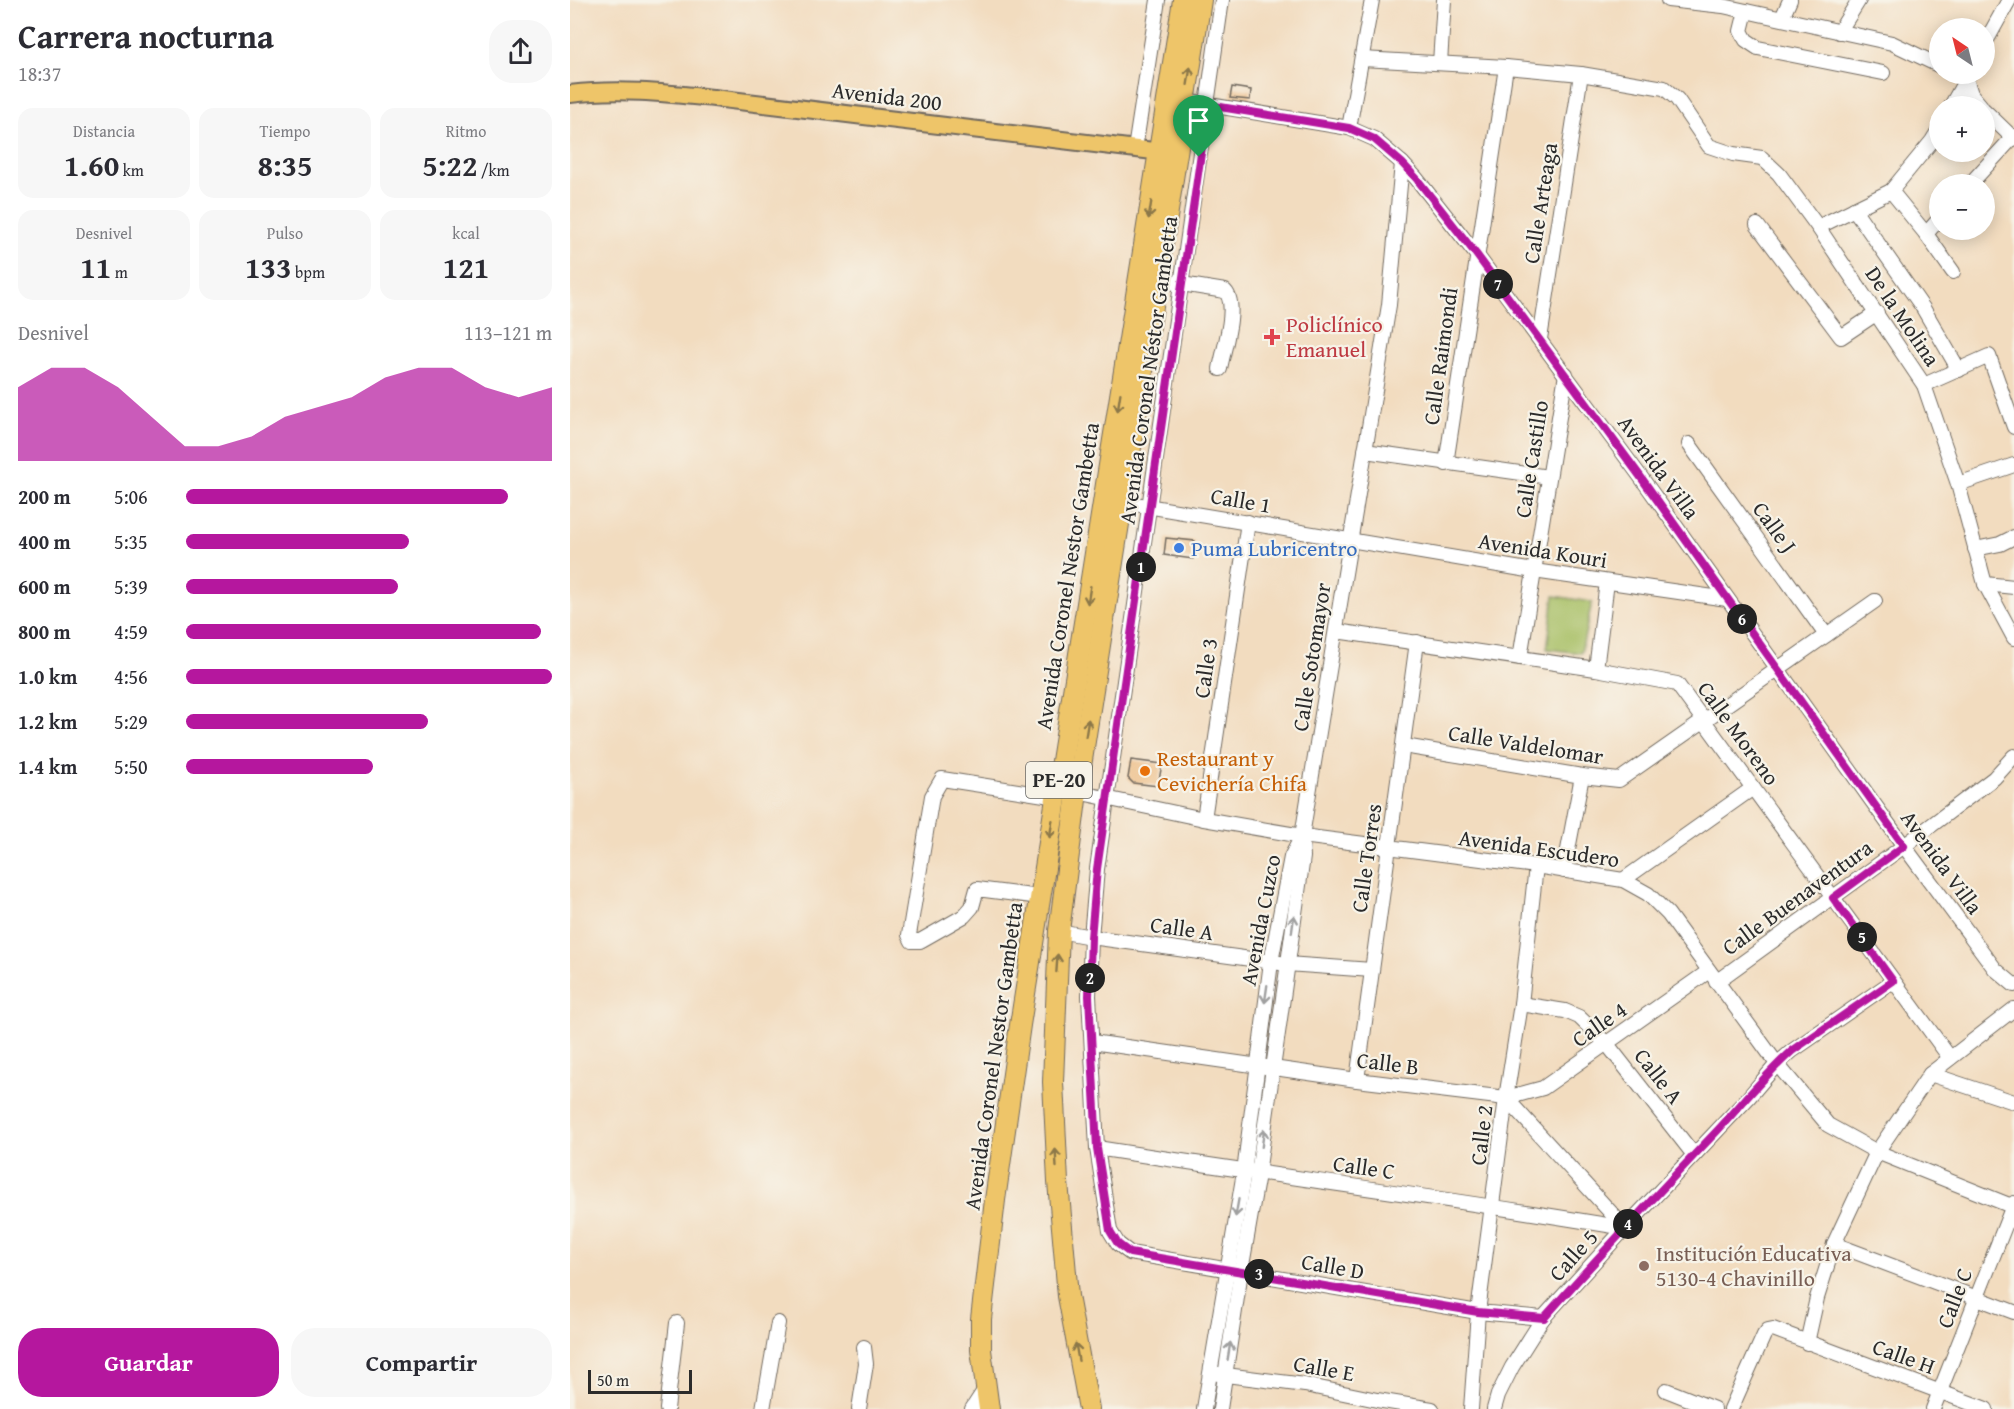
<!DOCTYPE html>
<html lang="es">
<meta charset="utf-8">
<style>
:root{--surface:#fff;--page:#f7f7f7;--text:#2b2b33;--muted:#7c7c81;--accent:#b5179e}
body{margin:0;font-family:"Gentium Book Plus",serif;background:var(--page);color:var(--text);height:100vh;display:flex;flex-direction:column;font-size:22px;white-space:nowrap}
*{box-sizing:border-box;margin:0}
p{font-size:20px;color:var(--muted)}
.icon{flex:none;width:33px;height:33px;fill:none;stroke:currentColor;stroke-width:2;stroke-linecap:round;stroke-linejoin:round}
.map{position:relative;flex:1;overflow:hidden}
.details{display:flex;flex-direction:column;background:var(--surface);width:570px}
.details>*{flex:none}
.needle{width:39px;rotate:325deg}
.fabs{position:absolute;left:1359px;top:18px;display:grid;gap:12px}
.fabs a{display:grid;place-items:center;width:66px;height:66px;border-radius:50%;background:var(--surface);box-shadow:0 3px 15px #0003;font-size:30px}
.scale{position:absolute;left:18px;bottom:15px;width:104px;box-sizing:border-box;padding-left:6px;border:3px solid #2b2b2b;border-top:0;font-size:16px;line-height:21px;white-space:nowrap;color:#2b2b2b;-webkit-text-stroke:4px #f7f3e8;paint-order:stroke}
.pin{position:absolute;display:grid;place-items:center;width:51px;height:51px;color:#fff;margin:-62px -26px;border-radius:50% 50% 50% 0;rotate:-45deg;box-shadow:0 0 6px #0007}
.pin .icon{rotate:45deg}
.km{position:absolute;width:30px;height:30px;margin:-15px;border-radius:50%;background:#222;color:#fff;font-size:16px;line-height:30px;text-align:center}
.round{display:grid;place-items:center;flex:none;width:63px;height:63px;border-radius:24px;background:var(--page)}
.headline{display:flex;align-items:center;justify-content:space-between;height:102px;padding:0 18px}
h1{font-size:33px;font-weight:600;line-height:45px}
.figures{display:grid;grid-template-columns:repeat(3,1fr);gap:9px;height:102px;padding:6px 18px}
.figures div{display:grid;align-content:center;border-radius:15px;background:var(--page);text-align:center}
.figures b{font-size:30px;font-weight:600}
.figures small{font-size:16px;font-weight:400}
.figures p{font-size:16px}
.chart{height:168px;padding:12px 18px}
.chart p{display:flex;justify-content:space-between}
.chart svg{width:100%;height:108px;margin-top:6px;fill:var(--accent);opacity:.7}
.primary-button{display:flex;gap:12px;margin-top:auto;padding:12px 18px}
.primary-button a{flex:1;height:69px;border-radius:24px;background:var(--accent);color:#fff;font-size:24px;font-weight:600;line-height:69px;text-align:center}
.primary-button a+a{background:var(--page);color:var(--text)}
ul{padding:0 18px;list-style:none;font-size:20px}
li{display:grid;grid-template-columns:96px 72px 1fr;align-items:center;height:45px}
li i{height:15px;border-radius:8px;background:var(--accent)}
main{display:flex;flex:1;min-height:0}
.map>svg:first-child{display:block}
.green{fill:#a7bf65;stroke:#697548;stroke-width:1.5}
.building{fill:#ebb272}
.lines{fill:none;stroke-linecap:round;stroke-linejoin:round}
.minor-casing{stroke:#71695f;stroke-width:16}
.major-casing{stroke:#71695f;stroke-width:20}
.highway-casing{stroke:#71695f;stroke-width:22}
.minor{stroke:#fff;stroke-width:14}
.major{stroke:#eec569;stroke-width:16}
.highway{stroke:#eec569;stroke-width:20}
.oneway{stroke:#8c784a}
.oneway2{stroke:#a0a0a0}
.route-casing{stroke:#fff;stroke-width:12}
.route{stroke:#b5179e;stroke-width:8}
.health-dot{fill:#e0444e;stroke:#f7f3e8;stroke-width:2}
.shop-dot{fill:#3f7fe0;stroke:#f7f3e8;stroke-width:2}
.food-dot{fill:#e8710a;stroke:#f7f3e8;stroke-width:2}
.education-dot{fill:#8d6e63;stroke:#f7f3e8;stroke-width:2}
.labels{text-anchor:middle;stroke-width:4.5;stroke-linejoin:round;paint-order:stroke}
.shield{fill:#f7f3e8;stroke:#686764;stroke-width:1.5}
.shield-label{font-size:21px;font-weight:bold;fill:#2b2b2b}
.street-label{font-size:22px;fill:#2b2b2b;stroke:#f7f3e8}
.health-label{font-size:22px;fill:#be3a42;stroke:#f7f3e8;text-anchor:start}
.shop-label{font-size:22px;fill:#366cbe;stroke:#f7f3e8;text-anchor:start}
.food-label{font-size:22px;fill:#c56008;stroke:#f7f3e8;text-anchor:start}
.education-label{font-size:22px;fill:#785e54;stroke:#f7f3e8;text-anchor:start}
</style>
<main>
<section class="details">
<div class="headline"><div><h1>Carrera nocturna</h1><p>18:37</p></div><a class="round"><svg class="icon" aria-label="share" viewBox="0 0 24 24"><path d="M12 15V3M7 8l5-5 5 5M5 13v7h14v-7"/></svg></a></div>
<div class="figures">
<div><p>Distancia</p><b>1.60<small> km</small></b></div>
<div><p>Tiempo</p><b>8:35</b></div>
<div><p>Ritmo</p><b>5:22<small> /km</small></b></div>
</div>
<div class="figures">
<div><p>Desnivel</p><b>11<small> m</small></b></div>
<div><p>Pulso</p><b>133<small> bpm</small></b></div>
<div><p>kcal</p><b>121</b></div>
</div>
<div class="chart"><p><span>Desnivel</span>113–121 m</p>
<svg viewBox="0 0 160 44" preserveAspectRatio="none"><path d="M0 44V14L10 6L20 6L30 14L40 26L50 38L60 38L70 34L80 26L90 22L100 18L110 10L120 6L130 6L140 14L150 18L160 14V44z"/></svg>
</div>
<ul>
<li><b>200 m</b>5:06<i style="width:88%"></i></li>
<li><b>400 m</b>5:35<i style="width:61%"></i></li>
<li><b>600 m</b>5:39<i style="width:58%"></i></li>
<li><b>800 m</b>4:59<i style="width:97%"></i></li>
<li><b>1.0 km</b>4:56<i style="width:100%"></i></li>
<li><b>1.2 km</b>5:29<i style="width:66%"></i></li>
<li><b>1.4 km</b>5:50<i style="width:51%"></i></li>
</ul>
<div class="primary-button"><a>Guardar</a><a>Compartir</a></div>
</section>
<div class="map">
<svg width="1444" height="1409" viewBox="0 0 1444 1409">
<rect width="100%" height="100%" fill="#f7f3e8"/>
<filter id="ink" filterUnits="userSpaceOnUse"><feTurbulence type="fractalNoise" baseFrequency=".0167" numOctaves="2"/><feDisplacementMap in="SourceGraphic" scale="12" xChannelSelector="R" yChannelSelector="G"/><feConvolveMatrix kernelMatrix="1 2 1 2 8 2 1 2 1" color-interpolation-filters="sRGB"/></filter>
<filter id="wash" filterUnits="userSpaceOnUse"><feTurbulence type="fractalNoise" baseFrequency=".008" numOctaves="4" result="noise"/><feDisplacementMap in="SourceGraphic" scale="24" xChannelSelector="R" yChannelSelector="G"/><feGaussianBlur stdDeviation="1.35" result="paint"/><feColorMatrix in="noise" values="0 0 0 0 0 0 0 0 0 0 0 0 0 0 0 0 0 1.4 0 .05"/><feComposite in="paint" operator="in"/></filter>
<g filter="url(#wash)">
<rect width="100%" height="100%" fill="#f2dcbf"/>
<polygon class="green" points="984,596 1022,602 1011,653 977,649"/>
<g id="blocks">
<g class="building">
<polygon points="662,87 681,90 680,100 660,98"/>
<polygon points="596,538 625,541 623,559 594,555"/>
<polygon points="561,760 592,764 588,786 563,783 558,778"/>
</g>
</g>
</g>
<g filter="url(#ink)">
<use href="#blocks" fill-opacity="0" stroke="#71695f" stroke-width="1.5"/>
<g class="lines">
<g class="minor-casing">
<g id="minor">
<polyline points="652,0 527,869 521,937 519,996 527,1148 540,1231 548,1244 560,1253 908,1312 973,1318"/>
<polyline points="1098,0 1153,6 1322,43 1370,66"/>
<polyline points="1176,11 1171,31 1176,40 1188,48 1313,73"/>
<polyline points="1212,18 1220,0"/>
<polyline points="1269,32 1289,0"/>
<polyline points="1414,45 1439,0"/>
<polyline points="792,59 936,67 1011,74 1094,88 1107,99 1139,146 1163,154 1192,158 1209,174 1248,227 1354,385 1388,484 1415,584 1444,638"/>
<polyline points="870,63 874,0"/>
<polyline points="1386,74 1396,79 1401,94 1411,106"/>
<polyline points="615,101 779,128 804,139 832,163 846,178 906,254 1070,476 1334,846 1425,969 1444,985"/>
<polyline points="1381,106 1399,74"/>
<polyline points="1414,110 1444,139"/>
<polyline points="779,128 802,0"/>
<polyline points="565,149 588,0"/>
<polyline points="1400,184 1444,136"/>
<polyline points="1321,191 1356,234 1383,272"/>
<polyline points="1284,209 1353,308 1389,370"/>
<polyline points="1187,225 1271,337 1307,313"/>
<polyline points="1248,227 1321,191 1362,141 1370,128"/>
<polyline points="1356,234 1370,218"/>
<path d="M587 280 655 291C669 305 653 350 650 369"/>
<polyline points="970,339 1011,74"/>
<polyline points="1354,385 1419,356 1444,427"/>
<polyline points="1119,444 1256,635"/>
<polyline points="795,451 979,477"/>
<polyline points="876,464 936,67"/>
<polyline points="1388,484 1444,465"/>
<polyline points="553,502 964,571 1157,599"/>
<polyline points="1405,549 1430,544 1444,537"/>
<polyline points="1415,584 1444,587"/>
<polyline points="766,631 1026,669 1107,684 1380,1058"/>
<polyline points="950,658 996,374"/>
<polyline points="1026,669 1037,582"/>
<polyline points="834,746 1012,776 1049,780 1305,601"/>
<polyline points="507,792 634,819 732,836 966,866 1053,880 1078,894 1098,914 1207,1064 1258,1125 1307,1152 1444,1207"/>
<polyline points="634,819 678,522"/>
<polyline points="994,871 1012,776"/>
<polyline points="1053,880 1183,788"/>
<polyline points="470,897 407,889 402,907 394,916 350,941 342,941 339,935 362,796 372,779 487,797"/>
<polyline points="489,931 521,937 717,964 802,970"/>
<polyline points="1146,982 1334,846 1424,778 1444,756"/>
<polyline points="951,1004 995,1011 1009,1017 1037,1044 1124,1155"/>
<polyline points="522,1042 787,1080 936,1098 1055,1228"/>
<polyline points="1360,1074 1444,1102"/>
<polyline points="787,1080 847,642"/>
<polyline points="936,1098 973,1088 1139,971"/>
<path d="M527 1148C703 1176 879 1198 1055 1228"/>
<polyline points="1264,1244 1444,1312"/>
<polyline points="1237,1343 1247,1298 1264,1244 1307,1152 1360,1074 1444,1009"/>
<polyline points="648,1374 735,1385 807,1400 862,1409"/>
<polyline points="1096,1390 1144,1409"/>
<polyline points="97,1409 107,1323"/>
<polyline points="193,1409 208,1323"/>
<polyline points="289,1409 296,1364 294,1347"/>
<polyline points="402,1409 415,1389"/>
<polyline points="634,1409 674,1172 701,962 721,857 731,838"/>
<polyline points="650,1409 671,1271 688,1174 733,857 732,836 819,305 832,163"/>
<polyline points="901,1409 908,1312 936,1098 951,1004 966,866"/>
<polyline points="924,1409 928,1395 942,1367 973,1318 1055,1228 1178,1098 1207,1064 1222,1051 1323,981"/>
<polyline points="1161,1409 1194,1335 1198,1330 1203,1329 1416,1409"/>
<polyline points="1363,1409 1444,1203"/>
</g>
</g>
<g class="major-casing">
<path id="major" d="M0 94C49 88 95 93 144 98L600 153"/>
</g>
<g class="highway-casing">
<g id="highway">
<polyline points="419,1409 411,1350 411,1319 425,1200 450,1025 613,0"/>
<polyline points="519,1409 498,1296 488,1182 483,1082 489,931 507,792 631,0"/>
</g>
</g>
<use href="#minor" class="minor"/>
<use href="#major" class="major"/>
<use href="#highway" class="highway"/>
</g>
<defs><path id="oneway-shaft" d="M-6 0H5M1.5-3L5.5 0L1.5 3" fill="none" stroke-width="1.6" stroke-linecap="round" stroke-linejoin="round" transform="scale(1.5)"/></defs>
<g class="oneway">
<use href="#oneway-shaft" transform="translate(619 76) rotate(-81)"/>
<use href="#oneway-shaft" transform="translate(580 210) rotate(99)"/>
<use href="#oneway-shaft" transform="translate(549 402) rotate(99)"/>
<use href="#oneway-shaft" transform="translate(519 595) rotate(99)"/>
<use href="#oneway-shaft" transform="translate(517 728) rotate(-81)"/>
<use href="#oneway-shaft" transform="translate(481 829) rotate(99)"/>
<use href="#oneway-shaft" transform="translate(487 963) rotate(-86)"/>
<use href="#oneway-shaft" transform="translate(486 1158) rotate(-93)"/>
<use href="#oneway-shaft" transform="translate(507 1352) rotate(-100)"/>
</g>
<g class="oneway2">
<use href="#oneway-shaft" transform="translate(723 924) rotate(-82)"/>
<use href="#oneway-shaft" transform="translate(696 994) rotate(98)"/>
<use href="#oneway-shaft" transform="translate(693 1138) rotate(-82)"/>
<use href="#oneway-shaft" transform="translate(667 1208) rotate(100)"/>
<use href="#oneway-shaft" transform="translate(659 1351) rotate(-81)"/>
</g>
</g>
<g class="lines" filter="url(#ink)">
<g class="route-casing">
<path id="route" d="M638 105 779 128 804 139 832 163 846 178 906 254 1070 476 1334 846 1263 898 1323 981 1222 1051C1195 1075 1172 1104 1147 1131 1088 1193 1030 1255 974 1318L908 1312 560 1253 548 1244 540 1231 527 1148 519 996 521 938 527 869Z"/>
</g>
<use href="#route" class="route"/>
</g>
<path class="health-dot" d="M699 328h6v6h6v6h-6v6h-6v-6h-6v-6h6z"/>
<circle class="shop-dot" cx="609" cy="548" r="6"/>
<circle class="food-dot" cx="575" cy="771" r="6"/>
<circle class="education-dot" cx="1074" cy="1266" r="6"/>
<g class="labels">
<rect class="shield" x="456" y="762" width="66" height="36" rx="4.5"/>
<g class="shield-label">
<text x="489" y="787">PE-20</text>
</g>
<g class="street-label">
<text transform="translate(317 96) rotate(7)" y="8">Avenida 200</text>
<text transform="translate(970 203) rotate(-81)" y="8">Calle Arteaga</text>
<text transform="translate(1333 316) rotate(56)" y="8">De la Molina</text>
<text transform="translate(870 356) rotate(-82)" y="8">Calle Raimondi</text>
<text transform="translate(578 370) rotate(-82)" y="8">Avenida Coronel Néstor Gambetta</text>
<text transform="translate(961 459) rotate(-81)" y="8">Calle Castillo</text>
<text transform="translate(1089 467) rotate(54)" y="8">Avenida Villa</text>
<text transform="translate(671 500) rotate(10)" y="8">Calle 1</text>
<text transform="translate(1205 527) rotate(54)" y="8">Calle J</text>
<text transform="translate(973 550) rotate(9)" y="8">Avenida Kouri</text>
<text transform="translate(497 576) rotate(-81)" y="8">Avenida Coronel Nestor Gambetta</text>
<text transform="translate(741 657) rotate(-81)" y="8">Calle Sotomayor</text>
<text transform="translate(635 668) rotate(-82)" y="8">Calle 3</text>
<text transform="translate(1169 733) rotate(54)" y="8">Calle Moreno</text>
<text transform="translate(956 744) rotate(9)" y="8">Calle Valdelomar</text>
<text transform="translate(969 848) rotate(8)" y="8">Avenida Escudero</text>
<text transform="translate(796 858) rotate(-82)" y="8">Calle Torres</text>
<text transform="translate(1372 862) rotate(54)" y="8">Avenida Villa</text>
<text transform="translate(1227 897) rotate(-36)" y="8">Calle Buenaventura</text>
<text transform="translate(690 920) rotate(-79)" y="8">Avenida Cuzco</text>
<text transform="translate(612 928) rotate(8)" y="8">Calle A</text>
<text transform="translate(1029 1024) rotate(-35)" y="8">Calle 4</text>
<text transform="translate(423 1056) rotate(-82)" y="8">Avenida Coronel Nestor Gambetta</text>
<text transform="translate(818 1063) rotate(7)" y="8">Calle B</text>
<text transform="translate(1089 1076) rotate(52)" y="8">Calle A</text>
<text transform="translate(911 1135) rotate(-83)" y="8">Calle 2</text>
<text transform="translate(794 1167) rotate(8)" y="8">Calle C</text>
<text transform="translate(1003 1255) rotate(-48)" y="8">Calle 5</text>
<text transform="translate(763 1266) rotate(10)" y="8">Calle D</text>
<text transform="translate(1384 1298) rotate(-69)" y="8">Calle C</text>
<text transform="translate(1334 1356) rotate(20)" y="8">Calle H</text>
<text transform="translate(754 1368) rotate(10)" y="8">Calle E</text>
</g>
<g class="health-label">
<text x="716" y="332">Policlínico<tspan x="716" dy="25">Emanuel</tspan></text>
</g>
<g class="shop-label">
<text x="621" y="556">Puma Lubricentro</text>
</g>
<g class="food-label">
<text x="587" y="766">Restaurant y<tspan x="587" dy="25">Cevichería Chifa</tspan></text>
</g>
<g class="education-label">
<text x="1086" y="1261">Institución Educativa<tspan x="1086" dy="25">5130-4 Chavinillo</tspan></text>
</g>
</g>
</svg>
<div class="fabs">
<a><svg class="needle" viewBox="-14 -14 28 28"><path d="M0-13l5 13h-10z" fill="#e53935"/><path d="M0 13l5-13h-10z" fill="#7c7c81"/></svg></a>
<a>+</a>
<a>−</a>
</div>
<div class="scale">50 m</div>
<div class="pin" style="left:629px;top:157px;background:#1e9e55"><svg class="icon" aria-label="arrive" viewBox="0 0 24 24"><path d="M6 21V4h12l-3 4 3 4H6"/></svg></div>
<b class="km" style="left:571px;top:567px">1</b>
<b class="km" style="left:520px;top:978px">2</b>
<b class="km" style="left:689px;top:1274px">3</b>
<b class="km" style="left:1058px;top:1224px">4</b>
<b class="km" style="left:1292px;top:937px">5</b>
<b class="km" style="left:1172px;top:619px">6</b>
<b class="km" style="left:928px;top:284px">7</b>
</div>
</main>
